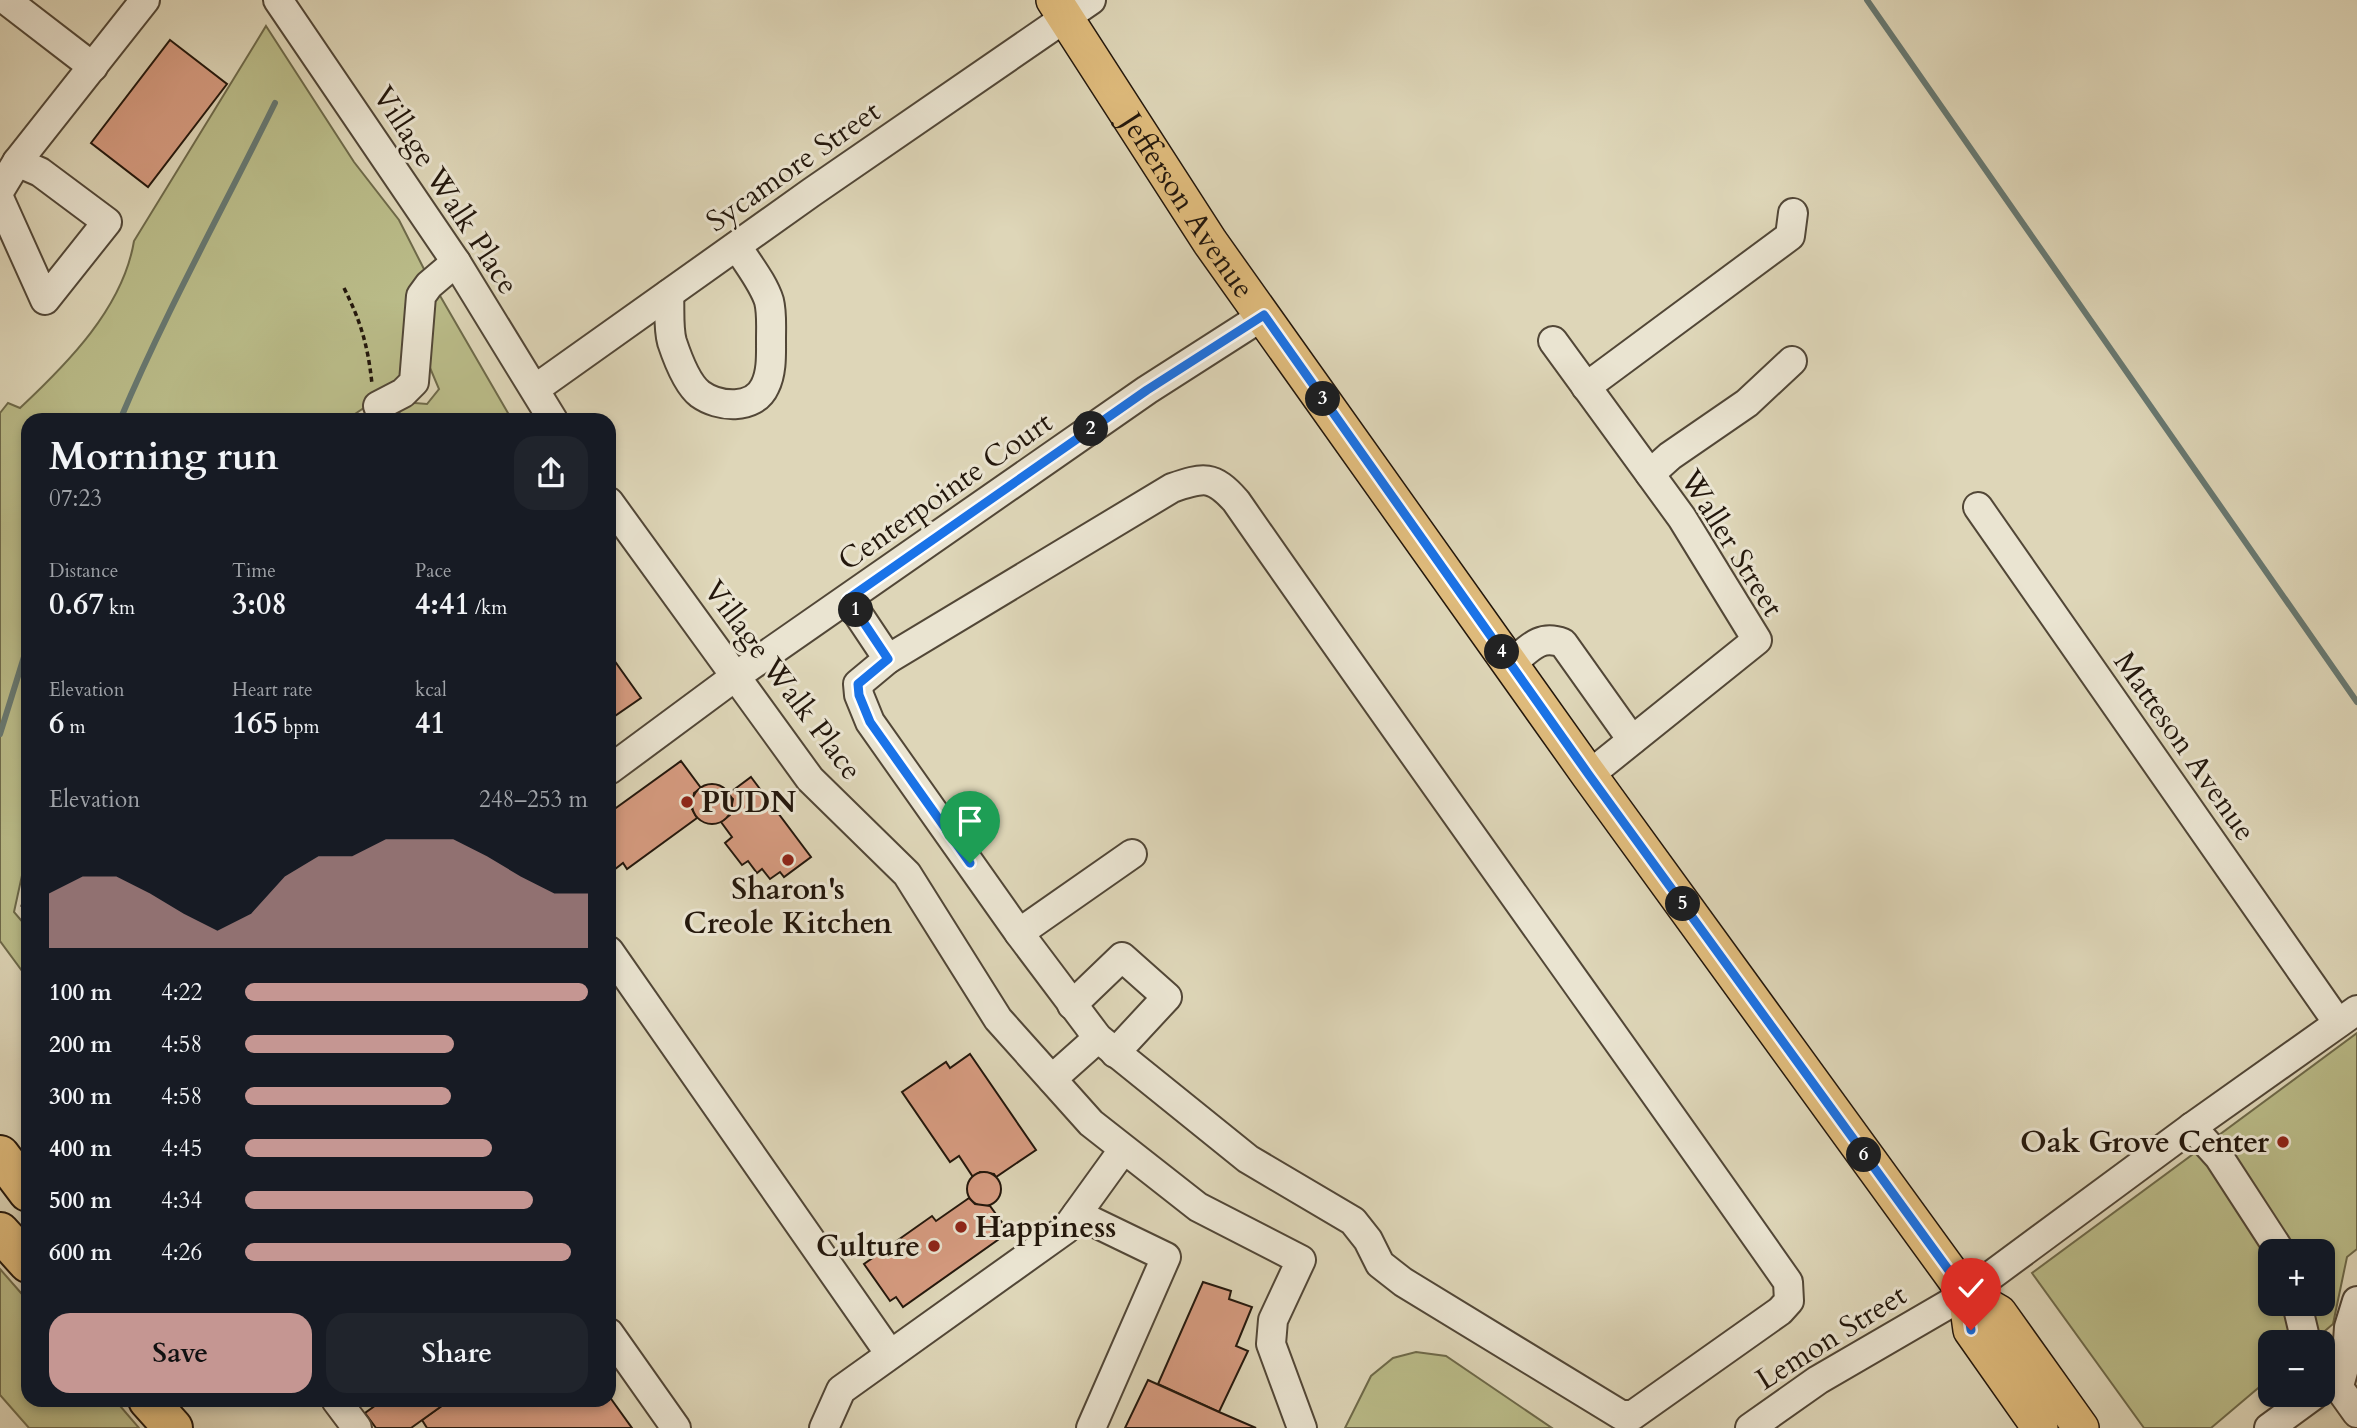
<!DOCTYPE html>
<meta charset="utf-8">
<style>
:root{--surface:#171b24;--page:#20242c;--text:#f1f3f6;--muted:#9ea1a6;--accent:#c59692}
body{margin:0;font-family:Cardo,serif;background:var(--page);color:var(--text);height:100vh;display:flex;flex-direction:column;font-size:26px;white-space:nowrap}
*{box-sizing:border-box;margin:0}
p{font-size:23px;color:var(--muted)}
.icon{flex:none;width:38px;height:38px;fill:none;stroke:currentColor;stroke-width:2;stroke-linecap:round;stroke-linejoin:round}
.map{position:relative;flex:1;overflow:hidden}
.sheet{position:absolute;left:21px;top:413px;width:595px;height:994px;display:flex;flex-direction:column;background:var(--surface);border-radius:21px;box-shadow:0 4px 10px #0003}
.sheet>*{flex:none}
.tools{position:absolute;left:2258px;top:1239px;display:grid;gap:14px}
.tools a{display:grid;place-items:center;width:77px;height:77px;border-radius:14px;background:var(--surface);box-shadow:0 4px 10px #0003;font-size:35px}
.pin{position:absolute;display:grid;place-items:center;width:60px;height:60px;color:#fff;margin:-72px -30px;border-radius:50% 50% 50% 0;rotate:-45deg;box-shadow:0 0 7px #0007}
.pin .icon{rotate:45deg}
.km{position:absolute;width:35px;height:35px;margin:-18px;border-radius:50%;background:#222;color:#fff;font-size:19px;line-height:35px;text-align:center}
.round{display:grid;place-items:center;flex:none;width:74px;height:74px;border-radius:21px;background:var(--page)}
.headline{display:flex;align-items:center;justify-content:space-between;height:119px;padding:0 28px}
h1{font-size:38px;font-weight:800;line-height:52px}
.stats{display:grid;grid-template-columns:repeat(3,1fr);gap:10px;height:119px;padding:7px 28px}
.stats div{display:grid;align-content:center}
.stats b{font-size:30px;font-weight:800}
.stats small{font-size:19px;font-weight:400}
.stats p{font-size:19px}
.chart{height:196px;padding:14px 28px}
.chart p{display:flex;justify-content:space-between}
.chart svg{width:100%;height:126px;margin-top:7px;fill:var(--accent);opacity:.7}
.button{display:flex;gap:14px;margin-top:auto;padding:14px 28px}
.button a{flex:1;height:80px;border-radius:21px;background:var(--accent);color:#111;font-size:28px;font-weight:800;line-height:80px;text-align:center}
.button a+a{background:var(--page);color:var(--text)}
ul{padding:0 28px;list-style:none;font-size:23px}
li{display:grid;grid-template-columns:112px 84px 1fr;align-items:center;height:52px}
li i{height:18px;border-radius:9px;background:var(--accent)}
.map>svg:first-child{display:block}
.green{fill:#babc89;stroke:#6e6a4a;stroke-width:2;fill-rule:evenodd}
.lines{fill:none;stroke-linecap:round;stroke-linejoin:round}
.stream{stroke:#677871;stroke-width:6}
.building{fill:#d69b80;stroke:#23170c;stroke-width:2}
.minor-casing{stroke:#524737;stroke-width:32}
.major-casing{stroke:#23170c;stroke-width:38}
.highway-casing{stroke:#23170c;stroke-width:42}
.path{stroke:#23170c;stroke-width:3.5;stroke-dasharray:5 3.5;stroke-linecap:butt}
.minor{stroke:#eae4d1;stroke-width:28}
.major{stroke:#dfbb7c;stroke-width:35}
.highway{stroke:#dfbb7c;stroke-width:38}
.route-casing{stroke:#fff;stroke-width:14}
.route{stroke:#1a73e8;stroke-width:9}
.poi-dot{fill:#8f2418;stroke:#eae4d1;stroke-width:2.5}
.labels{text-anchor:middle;stroke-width:6;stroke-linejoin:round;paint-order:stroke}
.street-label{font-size:30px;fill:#23170c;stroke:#eae4d1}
.poi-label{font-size:30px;font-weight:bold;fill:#23170c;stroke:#eae4d1;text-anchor:start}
</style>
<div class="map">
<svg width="2357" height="1428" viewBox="0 0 2357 1428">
<rect width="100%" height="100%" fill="#ded6b8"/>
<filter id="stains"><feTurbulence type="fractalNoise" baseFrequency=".00286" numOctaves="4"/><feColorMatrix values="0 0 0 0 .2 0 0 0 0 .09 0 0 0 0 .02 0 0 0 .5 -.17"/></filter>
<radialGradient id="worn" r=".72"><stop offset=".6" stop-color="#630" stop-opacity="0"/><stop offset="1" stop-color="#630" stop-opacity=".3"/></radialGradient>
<g class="green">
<path d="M266 26 354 162 399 220 426 273 405 380 346 420H28V848L14 912 25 925 28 915V979L0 941V413L8 403 20 408C67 364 123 308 134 241Z"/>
<polygon points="439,294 512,420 375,420 402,402 427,404 439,389 425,356 427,298"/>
<path d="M2357 1033V1249L2347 1257 2333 1324 2312 1342H2270V1378L2211 1428H2144L2032 1273ZM2270 1251H2322V1304H2270Z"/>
<polygon points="0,1269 28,1301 28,1400 115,1400 139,1428 29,1428 0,1395"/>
<polygon points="1416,1352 1446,1356 1552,1428 1345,1428 1371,1376 1393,1358"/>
</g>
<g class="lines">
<g class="stream">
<polyline points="1867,0 2357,702"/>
<polyline points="396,411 402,420"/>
<path d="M120 420C166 311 223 209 275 103"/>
<polyline points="0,734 28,644"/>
</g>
</g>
<g class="building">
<polygon points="170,40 227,84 148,187 91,143"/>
<polygon points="609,653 641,698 609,720"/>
<polygon points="681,761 701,788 694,793 692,809 697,818 627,869 623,863 610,873 609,813"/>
<polygon points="751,777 811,857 784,877 780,872 770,879 762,869 757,873 748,861 742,865 725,843 732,837 721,822 730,815 733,799 728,794"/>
<circle cx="712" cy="804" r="20"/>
<polygon points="970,1054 1036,1150 996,1177 994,1174 980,1172 973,1177 959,1156 950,1162 902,1092 946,1062 950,1068"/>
<circle cx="984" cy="1189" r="17"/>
<polygon points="969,1198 975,1204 990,1206 1009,1232 903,1307 896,1297 890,1301 864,1264 932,1216 936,1221"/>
<polygon points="1203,1282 1231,1291 1229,1299 1252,1307 1236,1346 1248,1351 1219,1412 1158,1384"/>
<polygon points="1148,1380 1219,1412 1256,1428 1125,1428"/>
<polygon points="609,1396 632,1428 427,1428 422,1420 450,1400 609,1400"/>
<polygon points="383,1400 450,1400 411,1428 376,1428 365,1413"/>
</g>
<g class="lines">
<g class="minor-casing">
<g id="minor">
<polyline points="6,0 93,67"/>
<polyline points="278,0 456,262 553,420"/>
<polyline points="0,190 17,162 145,0"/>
<polyline points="0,200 45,300 107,222 40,172 17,162"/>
<path d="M669 294C670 309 668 328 672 342 677 357 687 384 700 394 718 407 754 411 765 386 772 372 771 354 771 339 771 326 772 313 769 301 763 282 747 263 737 246"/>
<polyline points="1553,341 1682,518 1757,640 1589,775"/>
<polyline points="1586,387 1790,236 1793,213"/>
<polyline points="535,389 812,192 1091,0"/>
<polyline points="378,406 403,393 414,382 421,296 429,285 456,262"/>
<polyline points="1650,474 1670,456 1747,403 1792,361"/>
<polyline points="609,502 810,779 907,874 998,1019 1091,1123 1198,1207 1301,1260 1273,1320 1271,1344 1302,1428"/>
<polyline points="1978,507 2338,1023"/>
<polyline points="848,599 888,659 858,684 859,695 870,722 1019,933 1132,854"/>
<path d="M888 659 1172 488C1204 477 1213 475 1236 501 1418 763 1605 1021 1788 1282L1789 1301 1780 1311 1633 1415H1621L1403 1282 1380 1264 1368 1240 1353 1221 1248 1159 1098 1038 1019 933"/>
<path d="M1511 664C1529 649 1539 634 1563 643L1632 740"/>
<polyline points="609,770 736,676 1147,390 1264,315"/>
<polyline points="609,951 890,1354"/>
<polyline points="1072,1005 1122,957 1167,997 1115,1053"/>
<polyline points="1052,1079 1098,1038"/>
<polyline points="2192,1127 2219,1157 2280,1251"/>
<polyline points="1077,1214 1166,1257 1091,1428"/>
<polyline points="2297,1304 2306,1342"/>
<polyline points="609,1333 676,1428"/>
<polyline points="2322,1364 2357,1413"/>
<polyline points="2339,1386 2347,1357 2349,1327 2357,1301"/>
<polyline points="336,1400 357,1428"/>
<polyline points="824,1428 841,1390 1066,1229 1123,1150"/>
<polyline points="1750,1428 1818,1380 1966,1294 2192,1127 2357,1010"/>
<polyline points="2269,1428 2314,1395"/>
</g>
</g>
<g class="major-casing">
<g id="major">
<path id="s1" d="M1054 0 1210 242 1589 775 1966 1294 1999 1313 2081 1428"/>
<polyline points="1966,1294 1971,1330 2040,1428"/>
</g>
</g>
<g class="highway-casing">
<g id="highway">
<polyline points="0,1155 28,1192"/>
<polyline points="0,1232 28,1263"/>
<polyline points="148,1400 173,1428"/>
</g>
</g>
<g class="path">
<path d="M344 288C361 322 368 346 372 384"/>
<polyline points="22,907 28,885"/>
</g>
<use href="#minor" class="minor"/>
<use href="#major" class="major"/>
<use href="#highway" class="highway"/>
</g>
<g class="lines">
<g class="route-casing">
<polyline id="route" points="970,863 870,722 859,695 858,684 888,659 848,599 1147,390 1264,315 1589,775 1966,1294 1971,1330"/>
</g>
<use href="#route" class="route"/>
</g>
<g class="poi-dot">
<circle cx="687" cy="802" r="7"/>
<circle cx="788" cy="860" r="7"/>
<circle cx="2283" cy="1142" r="7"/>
<circle cx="961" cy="1227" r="7"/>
<circle cx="934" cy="1246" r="7"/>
</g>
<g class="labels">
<g class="street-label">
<text transform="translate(793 166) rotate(-35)" y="10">Sycamore Street</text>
<text transform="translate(446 190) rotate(57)" y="10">Village Walk Place</text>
<text dy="10" stroke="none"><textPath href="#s1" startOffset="245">Jefferson Avenue</textPath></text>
<text transform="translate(945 491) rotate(-35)" y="10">Centerpointe Court</text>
<text transform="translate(1732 543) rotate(58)" y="10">Waller Street</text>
<text transform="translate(783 680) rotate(53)" y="10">Village Walk Place</text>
<text transform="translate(2185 746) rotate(55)" y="10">Matteson Avenue</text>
<text transform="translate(1831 1337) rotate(-32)" y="10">Lemon Street</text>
</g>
<g class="poi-label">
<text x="701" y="812">PUDN</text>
<text x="788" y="899" text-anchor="middle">Sharon's<tspan x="788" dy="34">Creole Kitchen</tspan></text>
<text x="2269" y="1152" text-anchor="end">Oak Grove Center</text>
<text x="975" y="1237">Happiness</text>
<text x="920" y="1256" text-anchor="end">Culture</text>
</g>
</g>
<rect width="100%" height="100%" filter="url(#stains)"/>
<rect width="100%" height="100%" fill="url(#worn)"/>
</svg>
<div class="tools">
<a>+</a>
<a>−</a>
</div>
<div class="pin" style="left:970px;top:863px;background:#1e9e55"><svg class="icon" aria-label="arrive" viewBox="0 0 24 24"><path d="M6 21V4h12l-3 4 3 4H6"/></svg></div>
<div class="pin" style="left:1971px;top:1330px;background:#d93025"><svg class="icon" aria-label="check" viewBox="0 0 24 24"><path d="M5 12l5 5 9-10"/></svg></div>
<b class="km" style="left:856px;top:610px">1</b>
<b class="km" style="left:1091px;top:429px">2</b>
<b class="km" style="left:1323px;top:399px">3</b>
<b class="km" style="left:1502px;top:652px">4</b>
<b class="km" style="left:1683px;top:904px">5</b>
<b class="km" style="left:1864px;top:1155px">6</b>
<section class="sheet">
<div class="headline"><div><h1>Morning run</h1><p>07:23</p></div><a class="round"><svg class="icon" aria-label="share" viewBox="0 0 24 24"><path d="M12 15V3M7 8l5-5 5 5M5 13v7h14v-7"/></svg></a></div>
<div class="stats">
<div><p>Distance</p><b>0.67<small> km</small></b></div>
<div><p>Time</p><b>3:08</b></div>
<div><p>Pace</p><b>4:41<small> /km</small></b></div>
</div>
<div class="stats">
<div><p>Elevation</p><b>6<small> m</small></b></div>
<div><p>Heart rate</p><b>165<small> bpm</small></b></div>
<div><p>kcal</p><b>41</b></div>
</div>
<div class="chart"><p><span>Elevation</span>248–253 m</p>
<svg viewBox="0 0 160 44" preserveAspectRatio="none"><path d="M0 44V25L10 19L20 19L30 25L40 32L50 38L60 32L70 19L80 12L90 12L100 6L110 6L120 6L130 12L140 19L150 25L160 25V44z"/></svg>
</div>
<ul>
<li><b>100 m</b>4:22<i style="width:100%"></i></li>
<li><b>200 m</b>4:58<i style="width:61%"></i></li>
<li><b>300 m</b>4:58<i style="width:60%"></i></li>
<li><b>400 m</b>4:45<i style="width:72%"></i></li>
<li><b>500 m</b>4:34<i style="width:84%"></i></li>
<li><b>600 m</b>4:26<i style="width:95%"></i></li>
</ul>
<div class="button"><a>Save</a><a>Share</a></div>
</section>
</div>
